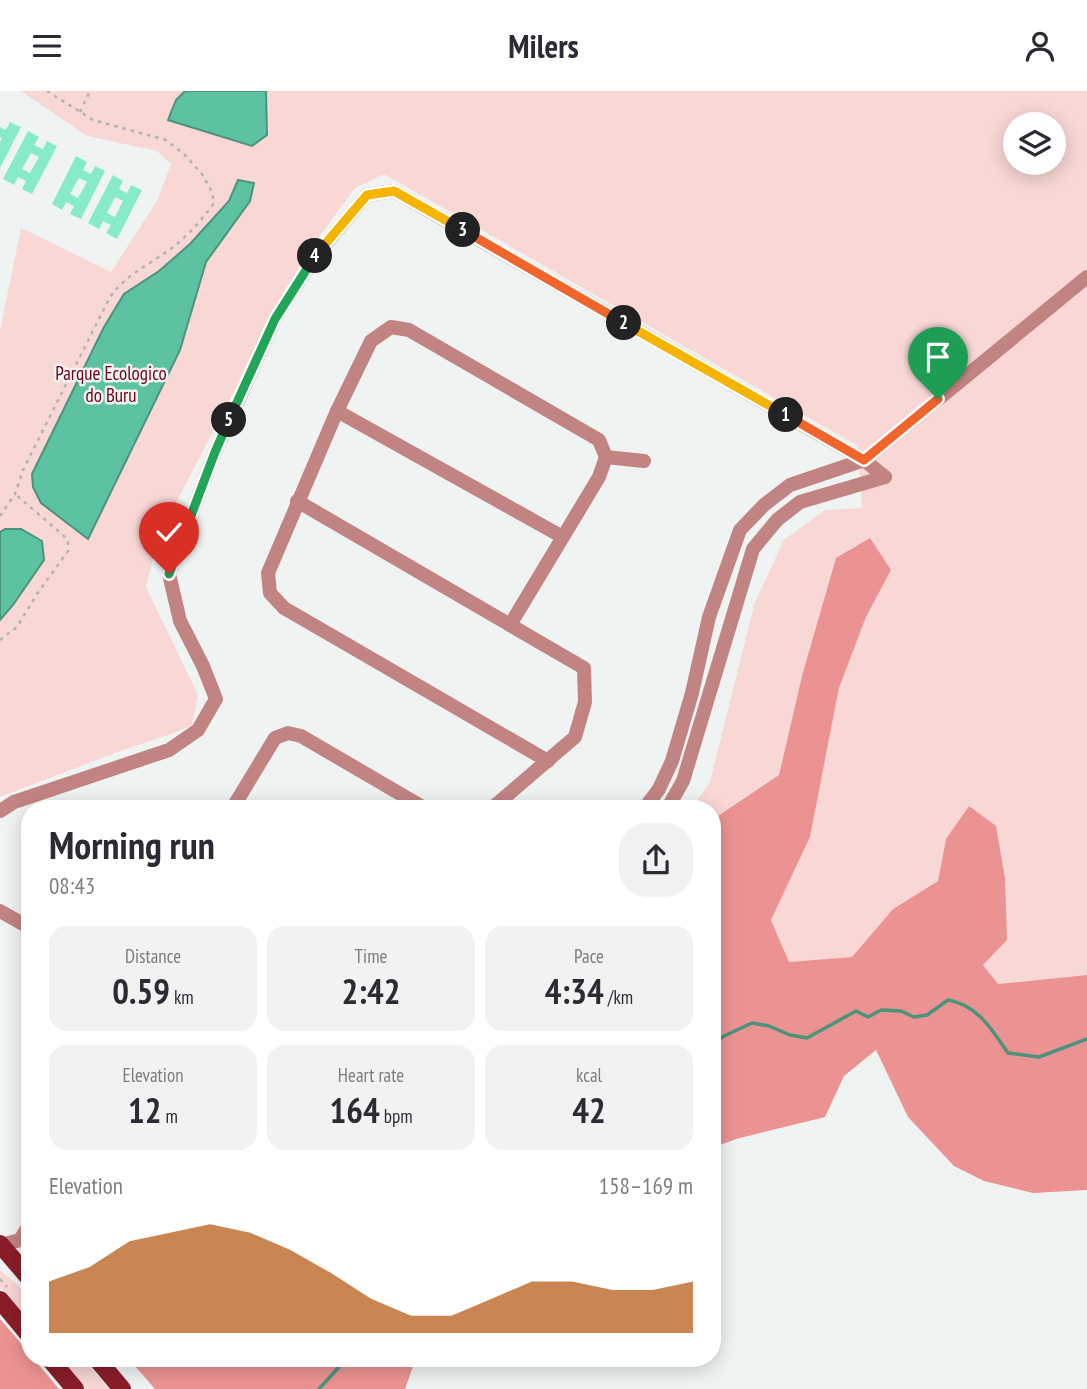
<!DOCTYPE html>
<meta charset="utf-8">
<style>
:root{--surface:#fff;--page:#f2f2f3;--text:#2b2b33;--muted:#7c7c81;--accent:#b45309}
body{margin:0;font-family:"PT Sans Narrow",sans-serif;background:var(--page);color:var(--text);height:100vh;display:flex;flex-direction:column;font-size:26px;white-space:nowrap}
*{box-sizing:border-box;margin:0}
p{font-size:23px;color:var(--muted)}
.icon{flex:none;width:38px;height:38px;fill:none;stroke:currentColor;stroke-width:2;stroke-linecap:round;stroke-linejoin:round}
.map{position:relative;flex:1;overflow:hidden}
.details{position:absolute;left:21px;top:709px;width:700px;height:567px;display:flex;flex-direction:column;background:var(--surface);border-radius:28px;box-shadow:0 4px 18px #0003}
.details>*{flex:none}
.fabs{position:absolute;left:1003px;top:21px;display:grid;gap:14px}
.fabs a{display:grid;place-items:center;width:63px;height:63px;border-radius:50%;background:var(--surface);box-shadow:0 4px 18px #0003;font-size:35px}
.pin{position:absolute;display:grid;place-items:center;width:60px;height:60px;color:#fff;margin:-72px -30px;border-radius:50% 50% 50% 0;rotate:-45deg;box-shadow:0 0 7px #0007}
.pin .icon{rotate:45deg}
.km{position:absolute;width:35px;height:35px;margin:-18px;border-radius:50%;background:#222;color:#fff;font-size:19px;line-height:35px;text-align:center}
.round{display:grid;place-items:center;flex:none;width:74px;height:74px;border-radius:28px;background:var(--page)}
.head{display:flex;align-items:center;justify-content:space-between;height:119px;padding:0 28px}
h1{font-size:38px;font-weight:700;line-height:52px}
.figures{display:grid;grid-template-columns:repeat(3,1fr);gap:10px;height:119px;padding:7px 28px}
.figures div{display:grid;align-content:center;border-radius:18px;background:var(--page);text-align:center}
.figures b{font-size:35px;font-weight:700}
.figures small{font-size:19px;font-weight:400}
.figures p{font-size:19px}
.chart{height:196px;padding:14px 28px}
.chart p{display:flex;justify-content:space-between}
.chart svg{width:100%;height:126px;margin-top:7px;fill:var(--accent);opacity:.7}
header{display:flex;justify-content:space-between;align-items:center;height:91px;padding:0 28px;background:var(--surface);font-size:32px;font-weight:700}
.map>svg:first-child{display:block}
.green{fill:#f8d7d5;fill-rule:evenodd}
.forest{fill:#eb9392}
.water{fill:#5dc2a2;stroke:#4b937c;stroke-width:2}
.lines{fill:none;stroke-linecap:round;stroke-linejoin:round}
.stream{stroke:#4b937c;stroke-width:3.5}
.building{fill:#87ebca;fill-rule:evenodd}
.path{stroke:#b0b5b3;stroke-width:2.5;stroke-dasharray:3.5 5;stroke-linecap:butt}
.street{stroke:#c18483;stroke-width:14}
.primary{stroke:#891e2a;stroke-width:18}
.split-1-casing{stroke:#fff;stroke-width:14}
.split-2-casing{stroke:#fff;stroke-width:14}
.split-3-casing{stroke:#fff;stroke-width:14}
.split-4-casing{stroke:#fff;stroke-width:14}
.split-5-casing{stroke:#fff;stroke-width:14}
.split-6-casing{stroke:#fff;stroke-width:14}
.split-1{stroke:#f0652b;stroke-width:9}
.split-2{stroke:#f5b400;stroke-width:9}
.split-3{stroke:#f0652b;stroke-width:9}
.split-4{stroke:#f5b400;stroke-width:9}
.split-5{stroke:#22a559;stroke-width:9}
.split-6{stroke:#22a559;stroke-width:9}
.labels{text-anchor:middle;stroke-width:5;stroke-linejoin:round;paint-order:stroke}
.park-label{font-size:19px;fill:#6f0117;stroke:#eff4f2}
</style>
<header><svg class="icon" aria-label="menu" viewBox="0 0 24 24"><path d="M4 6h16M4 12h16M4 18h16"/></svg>Milers<svg class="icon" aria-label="person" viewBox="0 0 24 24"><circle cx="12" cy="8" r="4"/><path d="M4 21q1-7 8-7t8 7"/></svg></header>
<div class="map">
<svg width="1087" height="1298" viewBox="0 0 1087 1298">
<rect width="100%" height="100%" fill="#eff4f2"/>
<g class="green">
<path d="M21 0H1087V884L997 893 983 874 1007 849 946 748 938 790 893 818 852 866 789 871 771 829 810 746 839 597 866 526 891 479 802 585 779 684 719 723 712 734V718L692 717 710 691 755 511 784 449 825 419 862 417 858 355 384 83 355 97 304 166 158 446 146 496 198 604 192 634 171 643 120 660 0 706V240L21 137 111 181 157 110 171 73 157 60 87 45ZM1015 33H1054V72H1015Z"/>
<polygon points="0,1179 30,1205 30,1231 0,1196"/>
<polygon points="60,1267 83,1267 109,1298 86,1298"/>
</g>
<g class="forest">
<polygon points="870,447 891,479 866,526 839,597 810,746 771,829 789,871 852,866 893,818 938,790 946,748 969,715 996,735 1005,787 1007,849 983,874 998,893 1087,884 1087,1099 1033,1102 984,1090 954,1075 908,1026 876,959 844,985 825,1026 736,1048 712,1057 712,734 719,724 779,684 802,585 836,467"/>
<polygon points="0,1228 30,1263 30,1267 33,1267 59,1298 0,1298"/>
<polygon points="128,1267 416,1267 405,1298 155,1298"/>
</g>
<g class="water">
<polygon points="185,0 266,0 267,44 252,55 168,29 176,9"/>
<polygon points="238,89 254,92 250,110 206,171 180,259 88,448 41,412 33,396 32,383 104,236 124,203 159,180 190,153 229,110"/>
<polygon points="5,438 21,438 42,450 44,469 13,514 0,529 0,441"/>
</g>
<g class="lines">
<g class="stream">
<path d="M712 957 714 952 724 945 752 932 769 935 790 944 807 947 856 920 868 926 881 919 901 920 914 926 927 924 948 909C978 914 992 939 1008 962L1039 966 1087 948"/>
<polyline points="319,1298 339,1276 340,1267"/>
</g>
</g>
<g class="building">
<polygon points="10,31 21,36 0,77 0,51 2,47 0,46 0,36 6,39"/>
<path d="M28 40 39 46 34 54 43 58 47 50 57 55 32 103 22 98 26 90 18 86 14 94 3 88ZM31 62 39 66 30 82 22 78Z"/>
<path d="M76 65 87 71 83 79 91 83 95 75 105 80 81 128 70 123 74 115 66 111 62 119 52 113ZM79 87 87 91 78 107 70 103Z"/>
<path d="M113 84 123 90 119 98 127 102 131 94 142 99 117 148 106 142 111 134 103 130 99 138 88 132ZM115 106 123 110 115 126 107 122Z"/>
</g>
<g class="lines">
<g class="path">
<polyline points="80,21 90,0"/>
<path d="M0 425 15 403 23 379 110 206C128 182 146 176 169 159 186 147 202 129 214 112L212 101 202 83 184 63 166 49 93 29 47 0"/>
<polyline points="0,549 17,536 37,503 68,460 68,451 63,444 15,403"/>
<polyline points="0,1188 7,1196"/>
</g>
<g class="street">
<polyline points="337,320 561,445"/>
<polyline points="297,410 584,577 585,611 575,646 491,718"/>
<polyline points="510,534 599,386 606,366"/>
<polyline points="548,670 284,517 270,502 268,482 337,320 371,250 391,236 409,239 599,349 606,366 644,370"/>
<polyline points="232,718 275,647 288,642 301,645 426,718"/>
<polyline points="644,718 659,698 672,670 692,602 709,526 740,439 764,414 790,394 864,369 1087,186"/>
<polyline points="667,718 683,690 753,458 777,429 800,411 885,386"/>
<polyline points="0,720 14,711 169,659 198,639 216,608 203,575 180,530 169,483 215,361 275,228 314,167 367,104 394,100 864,369 885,386"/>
<polyline points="0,820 30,837"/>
<polyline points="1,1154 20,1149 30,1133"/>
</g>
<g class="primary">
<polyline points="0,1153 30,1188"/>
<polyline points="0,1209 30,1245"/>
<polyline points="49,1267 75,1298"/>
<polyline points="96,1267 122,1298"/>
</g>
</g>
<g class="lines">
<g class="split-1-casing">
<polyline id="split-1" points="786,324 864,369 938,308"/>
</g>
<g class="split-2-casing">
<polyline id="split-2" points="624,232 786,324"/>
</g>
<g class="split-3-casing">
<polyline id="split-3" points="463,139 624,232"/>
</g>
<g class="split-4-casing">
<polyline id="split-4" points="315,165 367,104 394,100 463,139"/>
</g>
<g class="split-5-casing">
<polyline id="split-5" points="229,329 275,228 315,165"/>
</g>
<g class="split-6-casing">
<polyline id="split-6" points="169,483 215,361 229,329"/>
</g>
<use href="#split-1" class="split-1"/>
<use href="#split-2" class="split-2"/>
<use href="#split-3" class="split-3"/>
<use href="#split-4" class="split-4"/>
<use href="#split-5" class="split-5"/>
<use href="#split-6" class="split-6"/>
</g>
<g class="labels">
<g class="park-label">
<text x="111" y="289">Parque Ecologico<tspan x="111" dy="22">do Buru</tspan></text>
</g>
</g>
</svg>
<div class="fabs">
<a><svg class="icon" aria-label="layers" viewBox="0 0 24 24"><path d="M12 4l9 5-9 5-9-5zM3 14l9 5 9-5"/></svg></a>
</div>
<div class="pin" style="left:938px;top:308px;background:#1e9e55"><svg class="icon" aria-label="arrive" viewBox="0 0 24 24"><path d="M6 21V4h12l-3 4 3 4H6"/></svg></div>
<div class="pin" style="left:169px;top:483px;background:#d93025"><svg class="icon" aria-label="check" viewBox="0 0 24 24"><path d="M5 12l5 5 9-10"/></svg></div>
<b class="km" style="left:786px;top:324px">1</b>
<b class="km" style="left:624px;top:232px">2</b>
<b class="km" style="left:463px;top:139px">3</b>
<b class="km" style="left:315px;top:165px">4</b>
<b class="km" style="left:229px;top:329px">5</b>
<section class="details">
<div class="head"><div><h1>Morning run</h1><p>08:43</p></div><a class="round"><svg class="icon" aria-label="share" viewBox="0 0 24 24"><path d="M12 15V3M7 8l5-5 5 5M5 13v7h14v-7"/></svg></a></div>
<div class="figures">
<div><p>Distance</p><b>0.59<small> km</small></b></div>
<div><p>Time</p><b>2:42</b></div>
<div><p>Pace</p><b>4:34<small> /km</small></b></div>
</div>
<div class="figures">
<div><p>Elevation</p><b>12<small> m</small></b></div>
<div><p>Heart rate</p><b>164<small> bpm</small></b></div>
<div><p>kcal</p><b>42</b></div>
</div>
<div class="chart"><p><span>Elevation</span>158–169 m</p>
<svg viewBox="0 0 160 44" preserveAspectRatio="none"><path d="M0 44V26L10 21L20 12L30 9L40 6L50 9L60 15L70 23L80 32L90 38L100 38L110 32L120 26L130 26L140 29L150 29L160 26V44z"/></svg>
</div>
</section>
</div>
